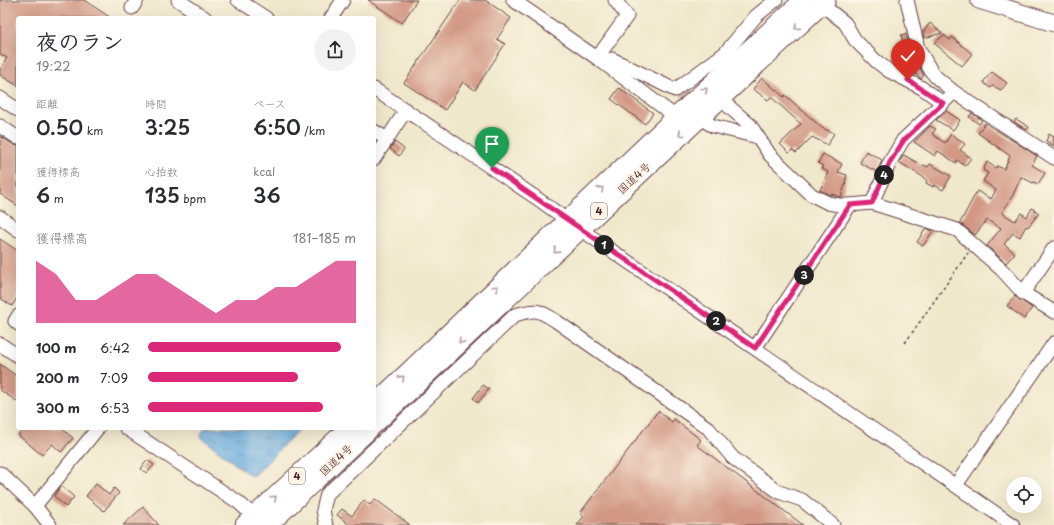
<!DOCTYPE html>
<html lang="ja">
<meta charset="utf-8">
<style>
:root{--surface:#fff;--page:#f2f2f3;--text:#2b2b33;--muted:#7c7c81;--accent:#db2777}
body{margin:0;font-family:"Playpen Sans","Klee One",sans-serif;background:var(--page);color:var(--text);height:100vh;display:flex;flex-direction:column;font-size:15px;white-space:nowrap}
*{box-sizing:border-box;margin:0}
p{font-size:13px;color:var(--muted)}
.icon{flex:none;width:22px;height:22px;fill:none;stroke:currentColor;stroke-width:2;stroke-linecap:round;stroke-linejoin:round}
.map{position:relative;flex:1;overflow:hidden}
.details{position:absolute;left:16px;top:16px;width:360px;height:414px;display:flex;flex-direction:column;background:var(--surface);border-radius:4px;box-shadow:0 4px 16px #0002}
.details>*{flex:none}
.fabs{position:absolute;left:1006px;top:477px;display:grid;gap:8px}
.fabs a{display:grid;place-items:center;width:36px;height:36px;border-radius:50%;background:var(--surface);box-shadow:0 4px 16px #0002;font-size:20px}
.pin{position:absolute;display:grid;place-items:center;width:34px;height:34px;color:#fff;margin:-41px -17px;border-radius:50% 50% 50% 0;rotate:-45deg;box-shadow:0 0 4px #0007}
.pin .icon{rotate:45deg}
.km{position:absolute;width:20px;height:20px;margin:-10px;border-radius:50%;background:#222;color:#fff;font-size:11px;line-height:20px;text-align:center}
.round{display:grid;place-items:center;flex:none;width:42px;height:42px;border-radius:21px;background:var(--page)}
.head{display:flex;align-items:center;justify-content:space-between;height:68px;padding:0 20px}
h1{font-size:22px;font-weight:600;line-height:30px}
.metrics{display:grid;grid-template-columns:repeat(3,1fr);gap:6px;height:68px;padding:4px 20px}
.metrics div{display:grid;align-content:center}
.metrics b{font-size:20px;font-weight:600}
.metrics small{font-size:11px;font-weight:400}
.metrics p{font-size:11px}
.chart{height:112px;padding:8px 20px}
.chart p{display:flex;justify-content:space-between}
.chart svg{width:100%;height:72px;margin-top:4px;fill:var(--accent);opacity:.7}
ul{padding:0 20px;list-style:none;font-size:13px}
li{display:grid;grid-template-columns:64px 48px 1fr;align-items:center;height:30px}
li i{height:10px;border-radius:5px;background:var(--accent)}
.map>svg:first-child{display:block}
.water{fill:url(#water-ripples);stroke:#5a6685}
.building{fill:#d29884}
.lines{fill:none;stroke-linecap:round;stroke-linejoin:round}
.minor-tunnel{stroke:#cfc0ab;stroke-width:13;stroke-dasharray:13 6;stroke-linecap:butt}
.minor-casing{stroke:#633d43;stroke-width:15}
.major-casing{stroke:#633d43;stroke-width:19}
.highway-casing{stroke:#633d43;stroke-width:21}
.path{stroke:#633d43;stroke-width:1.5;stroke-dasharray:3 3;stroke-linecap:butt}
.minor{stroke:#fff;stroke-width:13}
.major{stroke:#fff;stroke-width:17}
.highway{stroke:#fff;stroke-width:19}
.oneway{stroke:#ae9aa0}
.route-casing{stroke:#fff;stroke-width:8}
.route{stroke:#db2777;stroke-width:5}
.labels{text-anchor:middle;stroke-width:4;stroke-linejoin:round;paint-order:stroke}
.shield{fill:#fcf5e5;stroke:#7f5f63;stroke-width:1}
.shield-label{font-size:10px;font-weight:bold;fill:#4a1f2b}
.street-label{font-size:11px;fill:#4a1f2b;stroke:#fcf5e5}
</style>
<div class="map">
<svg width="1054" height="525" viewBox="0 0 1054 525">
<defs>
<pattern id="water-ripples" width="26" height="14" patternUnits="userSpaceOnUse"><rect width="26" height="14" fill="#69addf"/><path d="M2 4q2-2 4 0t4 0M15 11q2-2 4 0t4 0" fill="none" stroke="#588cb5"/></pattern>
</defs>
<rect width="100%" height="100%" fill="#fcf5e5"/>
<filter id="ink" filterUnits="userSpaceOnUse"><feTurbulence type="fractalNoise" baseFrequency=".025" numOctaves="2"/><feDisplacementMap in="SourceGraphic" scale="8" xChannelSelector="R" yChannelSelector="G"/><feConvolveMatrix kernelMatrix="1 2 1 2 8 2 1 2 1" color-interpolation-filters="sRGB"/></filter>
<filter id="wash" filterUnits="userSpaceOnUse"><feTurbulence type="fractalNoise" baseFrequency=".012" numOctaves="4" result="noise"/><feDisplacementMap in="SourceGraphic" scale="16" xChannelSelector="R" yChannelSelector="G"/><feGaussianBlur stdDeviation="0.9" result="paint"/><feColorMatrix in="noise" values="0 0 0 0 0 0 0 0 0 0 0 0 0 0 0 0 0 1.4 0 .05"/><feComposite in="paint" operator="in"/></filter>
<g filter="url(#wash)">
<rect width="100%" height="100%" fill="#f0e8cb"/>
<polygon class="water" points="205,428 300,428 254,476 249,475 200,436"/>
<g id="blocks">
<g class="building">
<polygon points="0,0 84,0 111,18 18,18 18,86 0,75 0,69 7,58 0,54"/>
<polygon points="368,0 417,0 402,23"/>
<polygon points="460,0 485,0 511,18 497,39 505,44 475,90 463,82 445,110 404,83"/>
<polygon points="930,23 942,33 924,38 923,32"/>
<polygon points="906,34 908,42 903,44 901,35"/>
<polygon points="944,35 950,40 952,37 972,54 962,66 934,43"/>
<polygon points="910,53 914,57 924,75 921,79 915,73 913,74 907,71 900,64"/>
<polygon points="992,72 1007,83 1001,90 993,86 990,88 984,83 984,81"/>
<polygon points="762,78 784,97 785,95 822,128 834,133 828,145 812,137 796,153 792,150 789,153 780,144 801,124 771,97 768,100 753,89"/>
<polygon points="619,88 653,113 645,124 611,99"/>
<polygon points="946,111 960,120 953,130 936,120"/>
<polygon points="972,113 982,120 979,124 969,117"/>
<polygon points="1016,119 1029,127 1027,130 1014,122"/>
<polygon points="985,123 1037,156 1032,165 1045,173 1038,184 1033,182 1033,183 1021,177 1013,195 1002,213 1015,221 1021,213 1027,217 1032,208 1039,213 1028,227 1026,226 1020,237 1013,233 1004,244 1015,253 1006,263 987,246 1001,228 987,220 975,235 960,223 977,191 991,199 996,190 983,181 988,173 983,170 987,162 996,168 997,166 1004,169 1010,156 978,133"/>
<polygon points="930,126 936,129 932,134 945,143 951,134 965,144 960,150 971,158 965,166 957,160 956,163 938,151 935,156 914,142"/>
<polygon points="1049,134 1054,137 1054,146 1046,141"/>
<polygon points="0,136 14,145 18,146 18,206 0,194"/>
<polygon points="395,142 404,149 399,156 390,149"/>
<polygon points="866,151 882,160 877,172 860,163"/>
<polygon points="823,154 842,164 838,172 847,175 845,181 846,182 841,197 831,194 831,195 820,190 828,172 821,168 823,166 818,163"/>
<polygon points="904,155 923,166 924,165 928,167 930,164 951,176 943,190 934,185 933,187 926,183 927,181 923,177 899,162"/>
<polygon points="926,228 933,231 923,246 917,242"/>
<polygon points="0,239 18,251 18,296 12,306 0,298"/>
<polygon points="1015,296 1032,308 1024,319 1007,306"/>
<polygon points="0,364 18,377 18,402 0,390"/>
<polygon points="483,385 489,389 478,403 473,398"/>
<polygon points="658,411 672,422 674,419 701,440 697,445 803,525 577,525 584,516 580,513"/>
<polygon points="25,428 61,428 73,438 61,452 52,444 42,455 18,435"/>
<polygon points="147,460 154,465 147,473 141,469"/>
<polygon points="96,484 109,495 114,488 119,493 104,511 86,496"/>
<polygon points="61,486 74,497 66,507 54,496"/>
<polygon points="375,499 410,525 350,525 337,515 342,509 352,516 364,500 370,505"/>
<polygon points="143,507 159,525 123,525"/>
</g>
</g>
</g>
<g filter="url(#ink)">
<use href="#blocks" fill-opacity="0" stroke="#633d43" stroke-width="1"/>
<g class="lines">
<polyline class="minor-tunnel" points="681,94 696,110"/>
<g class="minor-casing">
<g id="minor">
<polyline points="178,0 205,18"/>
<polyline points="238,0 266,18"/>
<polyline points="513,0 597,58 676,117"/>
<polyline points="907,0 918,48 931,71 936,77 954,92 1054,158"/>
<polyline points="821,4 845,23 855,40 876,61 889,71 922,88 943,103"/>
<polyline points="132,8 137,0"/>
<polyline points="331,18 343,0"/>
<polyline points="597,58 627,16 615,0"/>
<polyline points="603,62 612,59 675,90 725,53 756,16 776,0"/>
<polyline points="374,89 535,197 580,229 1013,525"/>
<polyline points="0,98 18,110"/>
<polyline points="719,98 750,125 770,155 812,195 828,203 839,205 850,205 872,203 957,230 1002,270 1023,293 1054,312"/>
<polyline points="708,123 713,126 758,137"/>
<polyline points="0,126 18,138"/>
<polyline points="374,131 387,139"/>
<polyline points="374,159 406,110"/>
<polyline points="872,203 890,162 903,140 949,97"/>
<polyline points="0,217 18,230"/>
<polyline points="1023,293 1054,248"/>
<polyline points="18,316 15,321 18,324"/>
<polyline points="0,344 18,356"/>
<polyline points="755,348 850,205"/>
<polyline points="126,428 238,502 254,516 259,522"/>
<polyline points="0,473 35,506 50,525"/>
<polyline points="956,485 1054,343"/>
<polyline points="35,506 98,428"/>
<path d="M326 525 323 510 327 494 515 315C536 309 538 309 556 321L708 428 733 458 779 492 802 500 833 525"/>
</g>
</g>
<g class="major-casing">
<polyline id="major" points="979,0 1054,23"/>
</g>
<g class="highway-casing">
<g id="highway">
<polyline points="374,405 676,117 804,0"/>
<polyline points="374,424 580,229 826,0"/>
<polyline points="245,525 349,428"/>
<polyline points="268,525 370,428"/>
</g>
</g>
<polyline class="path" points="905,343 968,253"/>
<use href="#minor" class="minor"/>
<use href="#major" class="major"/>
<use href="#highway" class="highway"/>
</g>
<defs><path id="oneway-chevron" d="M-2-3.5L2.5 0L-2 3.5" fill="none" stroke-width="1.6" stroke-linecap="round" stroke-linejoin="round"/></defs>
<g class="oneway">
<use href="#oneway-chevron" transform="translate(797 27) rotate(137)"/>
<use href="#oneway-chevron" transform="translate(705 90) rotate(-43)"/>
<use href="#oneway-chevron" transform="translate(681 134) rotate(137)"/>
<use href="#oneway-chevron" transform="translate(601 189) rotate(-44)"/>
<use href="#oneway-chevron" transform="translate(556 251) rotate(136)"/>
<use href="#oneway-chevron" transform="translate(496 288) rotate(-43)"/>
<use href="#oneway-chevron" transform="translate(461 341) rotate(136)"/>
<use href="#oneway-chevron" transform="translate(402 378) rotate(-44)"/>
<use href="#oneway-chevron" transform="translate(274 498) rotate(-43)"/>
</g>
</g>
<g class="lines" filter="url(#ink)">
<g class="route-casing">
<polyline id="route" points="492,168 755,348 850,205 872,203 890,162 904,140 943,103 908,80"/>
</g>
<use href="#route" class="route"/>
</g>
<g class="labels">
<g class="shield">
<rect x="591" y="203" width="16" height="16" rx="3"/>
<rect x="289" y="468" width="16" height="16" rx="3"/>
</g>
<g class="shield-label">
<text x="599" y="215">4</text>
<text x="297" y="480">4</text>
</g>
<g class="street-label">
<text transform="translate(634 178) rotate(-43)" y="4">国道4号</text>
<text transform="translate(336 460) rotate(-43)" y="4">国道4号</text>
</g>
</g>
</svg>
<div class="fabs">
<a><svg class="icon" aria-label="locate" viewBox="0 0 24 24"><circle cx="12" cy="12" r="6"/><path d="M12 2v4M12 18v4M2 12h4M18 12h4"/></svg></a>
</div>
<div class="pin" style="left:492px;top:168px;background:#1e9e55"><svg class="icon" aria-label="arrive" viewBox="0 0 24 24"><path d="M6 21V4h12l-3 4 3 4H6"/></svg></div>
<div class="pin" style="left:908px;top:80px;background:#d93025"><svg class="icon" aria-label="check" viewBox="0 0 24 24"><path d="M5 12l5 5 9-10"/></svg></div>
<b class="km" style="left:604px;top:245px">1</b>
<b class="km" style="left:716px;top:321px">2</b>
<b class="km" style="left:804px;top:275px">3</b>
<b class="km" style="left:884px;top:175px">4</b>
<section class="details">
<div class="head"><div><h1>夜のラン</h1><p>19:22</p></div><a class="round"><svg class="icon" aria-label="share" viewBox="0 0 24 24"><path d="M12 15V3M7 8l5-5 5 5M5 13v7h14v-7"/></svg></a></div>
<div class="metrics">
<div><p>距離</p><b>0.50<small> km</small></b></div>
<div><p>時間</p><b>3:25</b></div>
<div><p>ペース</p><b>6:50<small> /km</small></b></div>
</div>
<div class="metrics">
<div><p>獲得標高</p><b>6<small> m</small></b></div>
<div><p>心拍数</p><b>135<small> bpm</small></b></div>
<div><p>kcal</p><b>36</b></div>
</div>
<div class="chart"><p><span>獲得標高</span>181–185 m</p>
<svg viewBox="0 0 160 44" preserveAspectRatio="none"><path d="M0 44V6L10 14L20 30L30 30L40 22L50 14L60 14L70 22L80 30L90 38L100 30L110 30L120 22L130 22L140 14L150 6L160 6V44z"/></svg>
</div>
<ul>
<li><b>100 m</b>6:42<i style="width:93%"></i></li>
<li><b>200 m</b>7:09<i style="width:72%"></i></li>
<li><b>300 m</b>6:53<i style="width:84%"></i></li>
</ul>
</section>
</div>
